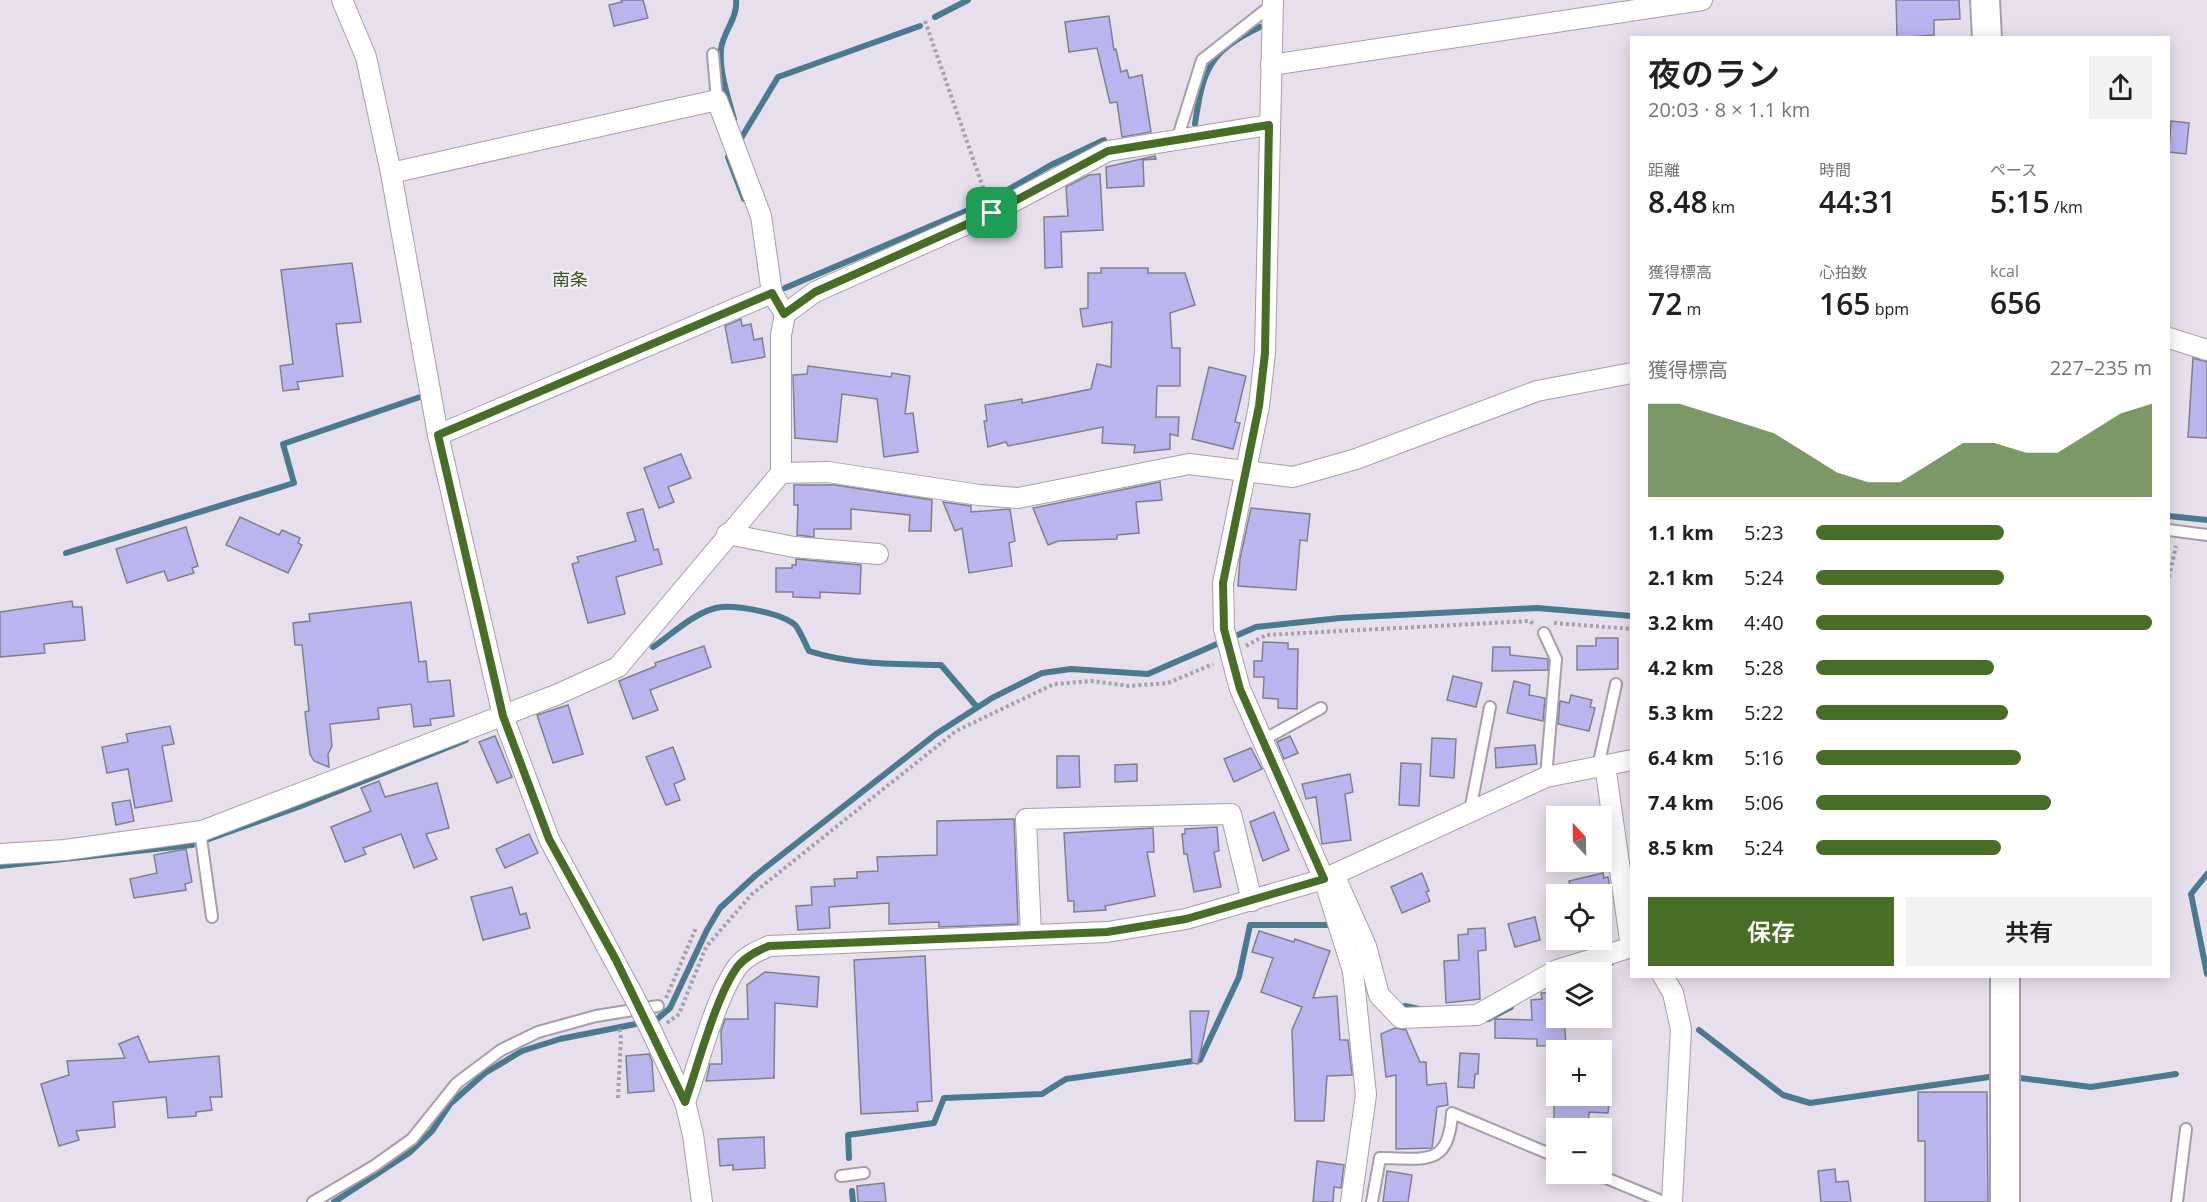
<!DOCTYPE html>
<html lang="ja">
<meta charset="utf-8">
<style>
:root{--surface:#fff;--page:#f2f2f2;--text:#202124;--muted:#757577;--accent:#476d27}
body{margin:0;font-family:"Open Sans","Noto Sans JP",sans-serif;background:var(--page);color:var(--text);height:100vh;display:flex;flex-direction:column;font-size:22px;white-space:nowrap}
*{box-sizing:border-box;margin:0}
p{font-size:20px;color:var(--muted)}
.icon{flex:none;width:33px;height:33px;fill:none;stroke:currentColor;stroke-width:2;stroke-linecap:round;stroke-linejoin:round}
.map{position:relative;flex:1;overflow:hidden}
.details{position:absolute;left:1630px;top:36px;width:540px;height:942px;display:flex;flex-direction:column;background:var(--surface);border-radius:0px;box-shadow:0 3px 15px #0003}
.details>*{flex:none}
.needle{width:39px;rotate:338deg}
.tools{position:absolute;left:1546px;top:806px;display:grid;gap:12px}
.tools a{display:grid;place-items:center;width:66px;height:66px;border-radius:0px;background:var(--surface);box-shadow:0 3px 15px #0003;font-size:30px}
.pin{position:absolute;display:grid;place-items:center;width:51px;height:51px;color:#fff;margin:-26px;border-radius:12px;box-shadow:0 3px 9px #0006}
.round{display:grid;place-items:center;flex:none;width:63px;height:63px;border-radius:0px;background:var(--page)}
.summary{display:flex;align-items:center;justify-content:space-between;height:102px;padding:0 18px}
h1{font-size:33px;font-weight:600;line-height:45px}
.figures{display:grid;grid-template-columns:repeat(3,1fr);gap:9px;height:102px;padding:6px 18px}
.figures div{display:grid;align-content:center}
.figures b{font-size:30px;font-weight:600}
.figures small{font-size:16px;font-weight:400}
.figures p{font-size:16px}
.chart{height:168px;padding:12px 18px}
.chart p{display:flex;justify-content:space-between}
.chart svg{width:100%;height:108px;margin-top:6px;fill:var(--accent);opacity:.7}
.action{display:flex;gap:12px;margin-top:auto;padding:12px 18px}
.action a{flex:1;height:69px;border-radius:0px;background:var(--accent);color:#fff;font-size:24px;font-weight:600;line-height:69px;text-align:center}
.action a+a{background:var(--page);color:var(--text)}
ul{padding:0 18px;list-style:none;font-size:20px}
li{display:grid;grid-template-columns:96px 72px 1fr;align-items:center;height:45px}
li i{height:15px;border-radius:8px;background:var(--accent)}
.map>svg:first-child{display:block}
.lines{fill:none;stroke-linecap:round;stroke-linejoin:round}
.stream{stroke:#4a7a8e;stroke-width:6}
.building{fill:#bab5ee;stroke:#80808c;stroke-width:1.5}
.lane-casing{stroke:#a59eaa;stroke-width:14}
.street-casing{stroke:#a59eaa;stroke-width:22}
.secondary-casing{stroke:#a59eaa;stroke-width:32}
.path{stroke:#a5a0a9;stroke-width:4;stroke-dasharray:3 3;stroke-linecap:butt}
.lane{stroke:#fff;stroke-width:10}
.street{stroke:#fff;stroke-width:20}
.secondary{stroke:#fff;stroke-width:28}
.street-bridge-casing{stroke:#a59eaa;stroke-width:22;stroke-linecap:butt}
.street-bridge{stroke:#fff;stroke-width:20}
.route-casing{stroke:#fff;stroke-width:12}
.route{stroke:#476d27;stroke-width:8}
.labels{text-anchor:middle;stroke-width:4.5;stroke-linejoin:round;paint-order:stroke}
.neighbourhood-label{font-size:18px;fill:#375818;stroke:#f5edf9}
</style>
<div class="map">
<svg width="2207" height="1202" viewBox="0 0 2207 1202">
<rect width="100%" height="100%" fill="#e7e0ec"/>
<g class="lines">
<g class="stream">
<polyline points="935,17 968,0"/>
<path d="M734 119C728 98 719 71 721 49 723 32 738 18 736 0"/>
<path d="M1195 124C1203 70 1208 52 1260 27"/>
<polyline points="740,140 778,77 920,26"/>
<polyline points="728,157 744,199"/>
<polyline points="997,196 1051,165 1104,140"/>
<polyline points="785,288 985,203"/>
<polyline points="2169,516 2207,520"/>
<polyline points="66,553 294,483 283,444 423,396"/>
<path d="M653 647C672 634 694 613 716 608 733 604 784 613 796 626 801 633 805 643 809 651 852 665 897 664 941 665L977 707"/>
<polyline points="209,839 301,806 466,740"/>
<polyline points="0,866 192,845"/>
<polyline points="2207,874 2191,894 2207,974"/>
<polyline points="1587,972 1611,963"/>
<polyline points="1543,987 1557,982"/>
<polyline points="1405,1006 1419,1009"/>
<polyline points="1488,1019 1511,1007"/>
<polyline points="1699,1030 1783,1095 1810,1103 1989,1077"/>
<polyline points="2020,1078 2091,1087 2176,1074"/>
<polyline points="849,1158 848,1135 934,1123 944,1098 1042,1094 1066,1079 1200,1060 1239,977 1250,925 1333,925"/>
<polyline points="852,1191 853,1202"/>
<polyline points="334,1202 409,1153 432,1131 450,1104 485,1073 522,1051 560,1039 656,1020 670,1008 707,930 720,908 756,875 936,734 992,698 1042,673 1071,669 1148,674 1256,627 1340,618 1537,608 1632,616"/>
</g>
</g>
<g class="building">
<polygon points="621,0 643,0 648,18 614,26 609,5 622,2"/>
<polygon points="1896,0 1959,0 1960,19 1934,20 1934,35 1897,38"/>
<polygon points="1109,16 1114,50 1116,49 1121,72 1127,70 1129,78 1142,75 1151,132 1122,137 1117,102 1110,103 1097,48 1069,52 1065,22"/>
<polygon points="2171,121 2189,123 2186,154 2169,152"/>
<polygon points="1155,156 1156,159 1143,160 1144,186 1107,188 1106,167"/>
<polygon points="1100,174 1103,230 1061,232 1062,267 1045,268 1044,217 1068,216 1066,187 1089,175"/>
<polygon points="352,263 361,322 336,324 343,376 297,382 299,389 283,391 280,366 293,364 281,270"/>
<polygon points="1101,268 1148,268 1148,273 1185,273 1195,305 1170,313 1172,348 1180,348 1180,386 1157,386 1156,417 1179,417 1178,436 1170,434 1170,449 1134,453 1135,445 1102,443 1103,427 1008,446 1006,442 988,447 984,421 987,421 985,405 1022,399 1022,403 1091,389 1097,364 1111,367 1112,322 1083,327 1080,309 1088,308 1088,273 1101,273"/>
<polygon points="741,319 742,326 751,324 754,340 762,338 765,357 732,363 725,326"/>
<polygon points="2193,358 2207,362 2207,438 2188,437"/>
<polygon points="808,366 891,377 892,373 910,376 905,414 913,413 918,452 884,457 877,399 842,394 837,442 795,438 793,375 807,374"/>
<polygon points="1209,367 1246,376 1235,422 1240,423 1233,449 1192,439"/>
<polygon points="681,454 691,478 668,487 674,502 659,508 644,468"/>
<polygon points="1160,482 1162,500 1136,502 1139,533 1117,535 1117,539 1058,541 1048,545 1033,508"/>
<polygon points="794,485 835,485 932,500 931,531 909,531 910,515 851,509 851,529 814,529 814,537 797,535 798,505 794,505"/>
<polygon points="943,502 971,506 971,512 1010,509 1015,541 1009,543 1012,566 969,573 962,528 955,531"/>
<polygon points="1251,508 1310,514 1307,541 1300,540 1296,590 1238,586 1240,559"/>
<polygon points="643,509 654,550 658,549 662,564 616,577 625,614 588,623 572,564 579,562 577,557 636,541 627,513"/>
<polygon points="240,517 279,535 282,530 300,538 298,543 302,545 288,573 226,545"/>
<polygon points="186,527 198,566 192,568 194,573 168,581 164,571 127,583 116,549"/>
<polygon points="796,559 861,565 860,594 820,592 820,598 793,597 793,592 776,592 776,568 792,568 792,565 796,565"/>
<polygon points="72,601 73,607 82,607 85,640 44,644 45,653 0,657 0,612"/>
<polygon points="411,602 419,662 426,661 428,682 450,680 454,716 430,719 431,725 414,727 411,704 378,708 379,719 330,724 332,746 328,754 329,767 314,761 310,754 305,712 309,711 302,645 295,645 293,623 310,621 309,614"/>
<polygon points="1596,638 1618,638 1618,669 1577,670 1577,646 1596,646"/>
<polygon points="1263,642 1288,643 1288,649 1298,649 1297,709 1278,708 1278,699 1263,698 1264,677 1254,677 1254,661 1262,661"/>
<polygon points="704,646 711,667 650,690 658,710 633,719 619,681 656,666 655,663"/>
<polygon points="1493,647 1510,647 1510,655 1548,659 1548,670 1492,671"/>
<polygon points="1453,676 1482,683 1476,707 1447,700"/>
<polygon points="1514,681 1530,685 1529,695 1545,698 1543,721 1507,713"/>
<polygon points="1571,695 1592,700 1590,707 1595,708 1589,731 1558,724 1560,701 1569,703"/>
<polygon points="568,705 583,754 553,763 537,715"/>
<polygon points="170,726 174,744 162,746 172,801 135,808 128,769 107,773 102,747 128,742 126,734"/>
<polygon points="495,736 512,777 497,783 479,742"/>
<polygon points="1290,736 1298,753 1284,759 1277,742"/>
<polygon points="1432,738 1456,739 1454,778 1430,776"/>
<polygon points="1535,745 1537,764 1496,768 1495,748"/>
<polygon points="673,747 685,779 674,784 680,800 666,805 646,757"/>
<polygon points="1251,748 1262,769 1234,782 1224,759"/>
<polygon points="1057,756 1079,756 1080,787 1057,788"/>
<polygon points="1401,763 1421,764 1419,806 1399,805"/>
<polygon points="1137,764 1137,781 1115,782 1115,765"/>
<polygon points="1350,774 1353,792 1345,794 1351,840 1322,844 1316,797 1306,799 1302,784"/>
<polygon points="379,781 385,797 437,783 449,828 426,834 437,859 414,868 401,834 363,848 366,854 345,862 331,827 371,811 361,788"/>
<polygon points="130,800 134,821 116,825 112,803"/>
<polygon points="1274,812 1289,850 1263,861 1250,822"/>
<polygon points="1014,819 1018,924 939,927 939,922 889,924 889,903 829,907 830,928 798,930 796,906 812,905 811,887 835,886 834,879 857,878 857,872 878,871 877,857 937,855 937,821"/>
<polygon points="1217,827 1219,851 1214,852 1221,887 1194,892 1187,854 1184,854 1182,834 1185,834 1185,829"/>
<polygon points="1153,828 1154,852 1147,852 1155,896 1105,906 1106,910 1074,912 1074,901 1068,901 1064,833"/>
<polygon points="529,834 538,853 505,868 496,849"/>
<polygon points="186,849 192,882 185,884 186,890 134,898 130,879 157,873 154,855"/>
<polygon points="1422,873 1429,891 1426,892 1430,901 1402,913 1391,887"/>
<polygon points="1603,873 1604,878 1608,877 1611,894 1563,894 1563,888 1570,886 1569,881"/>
<polygon points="512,887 520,915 526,913 530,928 483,940 471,897"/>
<polygon points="1535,917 1540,940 1515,947 1508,924"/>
<polygon points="1485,928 1486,950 1478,951 1480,999 1446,1003 1444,961 1459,960 1458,935 1468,934 1468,929"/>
<polygon points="1259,931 1294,942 1295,939 1330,951 1313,998 1337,996 1340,1040 1348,1040 1352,1075 1327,1076 1324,1121 1295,1121 1292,1030 1302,1007 1261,992 1273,958 1252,952"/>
<polygon points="925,956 932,1101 917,1102 918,1111 861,1114 854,960"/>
<polygon points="765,972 819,977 817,1007 775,1003 774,1078 706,1081 710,1064 722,1064 721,1031 725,1019 748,1019 747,985"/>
<polygon points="1557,992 1557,1017 1564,1017 1566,1045 1537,1046 1537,1039 1495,1038 1495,1019 1532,1020 1531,1000 1542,999 1541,993"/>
<polygon points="1190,1011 1209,1011 1198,1064 1192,1063"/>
<polygon points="1395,1028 1406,1030 1420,1062 1426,1062 1427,1085 1446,1083 1448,1105 1437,1107 1432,1148 1396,1149 1396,1075 1386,1077 1381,1034"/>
<polygon points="138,1036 149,1062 219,1056 222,1097 210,1097 212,1110 196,1112 196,1116 168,1118 166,1097 113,1102 115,1127 76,1131 79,1140 59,1146 41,1084 69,1075 67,1061 125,1058 119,1044"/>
<polygon points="1460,1053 1479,1054 1478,1074 1475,1074 1474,1088 1458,1087"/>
<polygon points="649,1054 652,1061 654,1091 628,1093 626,1056"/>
<polygon points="1918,1092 1987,1092 1988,1202 1925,1202 1925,1141 1918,1141"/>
<polygon points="1554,1095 1610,1095 1608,1113 1589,1112 1588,1128 1554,1128"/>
<polygon points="764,1137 765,1168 733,1170 733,1165 720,1166 718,1139"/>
<polygon points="1317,1161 1344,1165 1341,1188 1334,1187 1333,1202 1313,1202"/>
<polygon points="1835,1169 1836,1182 1848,1181 1851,1202 1821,1202 1818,1171"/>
<polygon points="1387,1171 1412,1175 1408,1202 1383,1202"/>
<polygon points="884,1183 886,1202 858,1202 857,1186"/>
</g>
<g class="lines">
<g class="lane-casing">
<g id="lane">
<polyline points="713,54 717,100"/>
<polyline points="1177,140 1202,60 1273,4"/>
<polyline points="2169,530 2207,535"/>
<polyline points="1544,633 1556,659 1546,777"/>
<polyline points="1263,740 1321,708"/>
<polyline points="1598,767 1616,684"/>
<polyline points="1470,811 1490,707"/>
<polyline points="200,831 212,917"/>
<polyline points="1594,1173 1664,1202"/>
<polyline points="841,1176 864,1173"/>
<polyline points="313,1202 374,1166 412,1139 457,1083 501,1050 538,1032 596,1016 658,1006"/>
<path d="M1372 1202 1380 1158C1425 1158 1449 1168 1452 1113L1557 1157"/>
<polyline points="2177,1202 2186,1129"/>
</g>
</g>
<g class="street-casing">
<g id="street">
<polyline points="342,0 366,57 391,173 438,435 503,716 549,839 634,997"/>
<polyline points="1273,0 1265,353 1259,406 1223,583 1224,629 1240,689 1324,879 1353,971 1366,1095 1351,1202"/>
<polyline points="1271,65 1702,0"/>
<polyline points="785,314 815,292 992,213 1108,151 1269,125"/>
<polyline points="2169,338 2207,350"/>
<polyline points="438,435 772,293"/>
<polyline points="781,473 828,472 979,495 1018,498 1189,464 1293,477 1356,459 1537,391 1632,373"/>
<polyline points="727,534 794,547 878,554"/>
<polyline points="1605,765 1631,947"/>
<polyline points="0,854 65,850 202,831 556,695 618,667 781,473 781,335 785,314 772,293 761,216 717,100 391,173"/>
<polyline points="1335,877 1366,946 1379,995 1401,1018 1477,1015 1557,970 1632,947"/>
<polyline points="1031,935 1026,819 1231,814 1252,901"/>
<polyline points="1663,976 1673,993 1681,1029 1672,1202"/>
<polyline points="651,1030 685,1102 693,1135 702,1202"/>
<path d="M685 1102C698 1066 716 995 738 966 746 956 758 951 769 946L1107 932 1186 919 1324 879 1546 777 1632 760"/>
</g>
</g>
<g class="secondary-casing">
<g id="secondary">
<polyline points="1985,0 1987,38"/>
<polyline points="2005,976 2005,1202"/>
</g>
</g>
<g class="path">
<polyline points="925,21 986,196"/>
<polyline points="2169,577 2176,546"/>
<polyline points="1554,623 1632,629"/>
<polyline points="1246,646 1266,635 1530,621 1534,625"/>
<polyline points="666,998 696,928"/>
<polyline points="667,1023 679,1014 706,947 751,895 956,731 1054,684 1092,681 1129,686 1168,683 1213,664"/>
<polyline points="618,1098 621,1038 619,1027"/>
</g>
<use href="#lane" class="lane"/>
<use href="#street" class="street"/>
<use href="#secondary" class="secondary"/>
<g class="street-bridge-casing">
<polyline id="street-bridge" points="634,997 651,1030"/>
</g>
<use href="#street-bridge" class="street-bridge"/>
</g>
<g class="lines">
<g class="route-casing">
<path id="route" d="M1269 125 1265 353 1259 406 1223 583 1224 629 1240 689 1324 879 1186 919 1107 932 769 946C758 951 746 956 738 966 716 995 698 1066 685 1102L616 960 549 839 503 716 438 435 772 293 784 314 815 292 992 213 1108 151Z"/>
</g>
<use href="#route" class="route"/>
</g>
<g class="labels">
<g class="neighbourhood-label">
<text x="570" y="286">南条</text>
</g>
</g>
</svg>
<div class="tools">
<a><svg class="needle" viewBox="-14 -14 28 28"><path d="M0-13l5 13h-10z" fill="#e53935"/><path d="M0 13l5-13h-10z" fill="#757577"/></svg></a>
<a><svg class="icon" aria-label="locate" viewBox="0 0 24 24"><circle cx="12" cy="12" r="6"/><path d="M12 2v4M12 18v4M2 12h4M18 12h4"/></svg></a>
<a><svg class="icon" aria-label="layers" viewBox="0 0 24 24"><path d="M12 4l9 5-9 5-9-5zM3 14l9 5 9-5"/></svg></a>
<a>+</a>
<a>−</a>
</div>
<div class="pin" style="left:992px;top:213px;background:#1e9e55"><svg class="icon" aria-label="arrive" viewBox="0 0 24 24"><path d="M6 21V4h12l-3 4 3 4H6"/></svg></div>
<section class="details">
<div class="summary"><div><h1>夜のラン</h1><p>20:03 · 8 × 1.1 km</p></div><a class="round"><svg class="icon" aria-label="share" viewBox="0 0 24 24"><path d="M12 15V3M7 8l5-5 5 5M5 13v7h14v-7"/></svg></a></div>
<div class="figures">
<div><p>距離</p><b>8.48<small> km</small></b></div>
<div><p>時間</p><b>44:31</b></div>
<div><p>ペース</p><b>5:15<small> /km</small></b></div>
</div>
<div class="figures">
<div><p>獲得標高</p><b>72<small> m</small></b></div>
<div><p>心拍数</p><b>165<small> bpm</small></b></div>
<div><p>kcal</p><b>656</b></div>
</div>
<div class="chart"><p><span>獲得標高</span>227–235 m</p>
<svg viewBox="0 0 160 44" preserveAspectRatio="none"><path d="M0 44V6L10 6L20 10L30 14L40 18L50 26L60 34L70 38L80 38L90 30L100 22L110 22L120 26L130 26L140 18L150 10L160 6V44z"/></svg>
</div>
<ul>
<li><b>1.1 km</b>5:23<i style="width:56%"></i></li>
<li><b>2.1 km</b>5:24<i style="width:56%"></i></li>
<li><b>3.2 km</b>4:40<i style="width:100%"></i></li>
<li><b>4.2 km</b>5:28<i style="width:53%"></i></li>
<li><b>5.3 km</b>5:22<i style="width:57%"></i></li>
<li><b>6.4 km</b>5:16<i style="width:61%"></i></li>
<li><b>7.4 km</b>5:06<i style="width:70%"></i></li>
<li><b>8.5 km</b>5:24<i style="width:55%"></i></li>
</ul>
<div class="action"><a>保存</a><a>共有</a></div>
</section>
</div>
